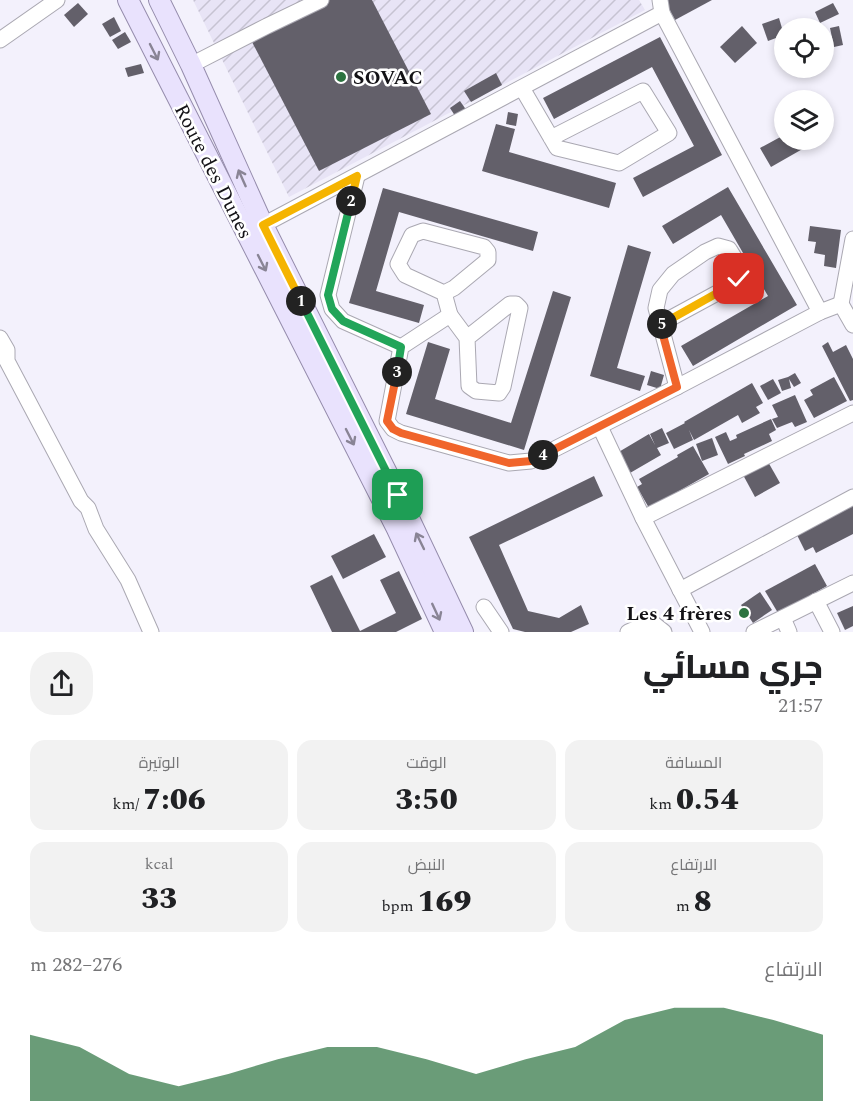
<!DOCTYPE html>
<html lang="ar">
<meta charset="utf-8">
<style>
:root{--surface:#fff;--page:#f2f2f2;--text:#202124;--muted:#757577;--accent:#2c7340}
body{margin:0;font-family:Spectral,Cairo,serif;background:var(--page);color:var(--text);direction:rtl;height:100vh;display:flex;flex-direction:column;font-size:22px;white-space:nowrap}
*{box-sizing:border-box;margin:0}
p{font-size:20px;color:var(--muted)}
.icon{flex:none;width:33px;height:33px;fill:none;stroke:currentColor;stroke-width:2;stroke-linecap:round;stroke-linejoin:round}
.map{position:relative;height:632px;overflow:hidden;direction:ltr}
.sheet{display:flex;flex-direction:column;background:var(--surface);flex:1}
.sheet>*{flex:none}
.tools{position:absolute;left:774px;top:18px;display:grid;gap:12px}
.tools a{display:grid;place-items:center;width:60px;height:60px;border-radius:50%;background:var(--surface);box-shadow:0 3px 9px #0003;font-size:30px}
.pin{position:absolute;display:grid;place-items:center;width:51px;height:51px;color:#fff;margin:-26px;border-radius:12px;box-shadow:0 3px 9px #0006}
.km{position:absolute;width:30px;height:30px;margin:-15px;border-radius:50%;background:#222;color:#fff;font-size:16px;line-height:30px;text-align:center}
.round{display:grid;place-items:center;flex:none;width:63px;height:63px;border-radius:24px;background:var(--page)}
.headline{display:flex;align-items:center;justify-content:space-between;height:102px;padding:0 30px}
h1{font-size:33px;font-weight:800;line-height:45px}
.figures{display:grid;grid-template-columns:repeat(3,1fr);gap:9px;height:102px;padding:6px 30px}
.figures div{display:grid;align-content:center;border-radius:15px;background:var(--page);text-align:center}
.figures b{font-size:30px;font-weight:800}
.figures small{font-size:16px;font-weight:400}
.figures p{font-size:16px}
.chart{height:168px;padding:12px 30px}
.chart p{display:flex;justify-content:space-between}
.chart svg{width:100%;height:108px;margin-top:6px;fill:var(--accent);opacity:.7}
.map>svg:first-child{display:block}
.industrial{fill:url(#industrial-furrows)}
.building{fill:#63606a}
.lines{fill:none;stroke-linecap:round;stroke-linejoin:round}
.minor-casing{stroke:#aaa8b2;stroke-width:17}
.major-casing{stroke:#958cac;stroke-width:22}
.minor{stroke:#fff;stroke-width:15}
.major{stroke:#e9e2fd;stroke-width:20}
.oneway{stroke:#898495}
.split-1-casing{stroke:#fff;stroke-width:12}
.split-2-casing{stroke:#fff;stroke-width:12}
.split-3-casing{stroke:#fff;stroke-width:12}
.split-4-casing{stroke:#fff;stroke-width:12}
.split-5-casing{stroke:#fff;stroke-width:12}
.split-6-casing{stroke:#fff;stroke-width:12}
.split-1{stroke:#22a559;stroke-width:8}
.split-2{stroke:#f5b400;stroke-width:8}
.split-3{stroke:#22a559;stroke-width:8}
.split-4{stroke:#f0652b;stroke-width:8}
.split-5{stroke:#f0652b;stroke-width:8}
.split-6{stroke:#f5b400;stroke-width:8}
.poi-dot{fill:#2c7340;stroke:#fff;stroke-width:2}
.labels{text-anchor:middle;stroke-width:5;stroke-linejoin:round;paint-order:stroke}
.poi-label{font-size:20px;font-weight:bold;fill:#131216;stroke:#fff;text-anchor:start}
.street-label{font-size:20px;fill:#131216;stroke:#fff}
</style>
<div class="map">
<svg width="853" height="632" viewBox="0 0 853 632">
<defs>
<pattern id="industrial-furrows" width="10" height="10" patternUnits="userSpaceOnUse" patternTransform="scale(1.5)"><rect width="10" height="10" fill="#e8e4f6"/><path d="M-1 1l2-2M0 10L10 0M9 11l2-2" fill="none" stroke="#c6c3d2"/></pattern>
</defs>
<rect width="100%" height="100%" fill="#f3f1fc"/>
<polygon class="industrial" points="193,0 639,0 645,10 289,197"/>
<g class="building">
<polygon points="329,0 372,0 431,114 319,171 251,40"/>
<polygon points="664,0 712,0 675,20"/>
<polygon points="78,3 88,14 74,27 64,15"/>
<polygon points="833,3 839,14 820,23 815,12"/>
<polygon points="114,17 121,31 110,37 102,24"/>
<polygon points="779,18 784,35 768,41 762,24"/>
<polygon points="742,26 757,43 735,63 720,47"/>
<polygon points="839,26 843,45 834,47 830,28"/>
<polygon points="125,32 131,42 118,49 112,40"/>
<polygon points="660,37 722,155 643,197 633,178 694,146 652,67 554,119 543,98"/>
<polygon points="141,64 144,73 128,77 125,68"/>
<polygon points="496,73 502,85 471,102 464,91"/>
<polygon points="460,101 467,111 457,119 450,108"/>
<polygon points="508,112 518,114 516,126 506,124"/>
<polygon points="496,124 515,129 509,152 616,183 609,208 482,171"/>
<polygon points="784,135 784,140 802,140 806,147 771,167 760,148"/>
<polygon points="728,187 797,305 693,366 681,346 768,296 721,215 673,244 662,226"/>
<polygon points="383,188 538,232 533,251 399,212 376,291 424,305 419,323 349,303"/>
<polygon points="810,226 841,230 836,268 824,266 825,255 814,253 816,242 808,241"/>
<polygon points="628,245 651,252 617,368 645,376 640,391 590,376"/>
<polygon points="553,291 571,297 524,450 406,414 428,342 450,349 435,399 511,423"/>
<polygon points="828,342 833,352 846,345 853,359 853,400 850,401 822,346"/>
<polygon points="651,371 664,375 660,389 647,385"/>
<polygon points="795,373 801,383 794,387 789,379 791,388 782,391 778,380 788,377"/>
<polygon points="834,377 847,401 814,418 804,400 813,395 810,390"/>
<polygon points="773,379 781,393 768,400 760,386"/>
<polygon points="752,383 763,403 756,407 760,413 742,423 738,415 694,440 689,430 693,440 674,449 666,433 685,423 684,422"/>
<polygon points="795,395 807,422 795,427 792,422 777,428 772,419 778,417 772,405"/>
<polygon points="771,419 776,430 769,434 772,441 744,454 745,456 728,464 715,437 726,432 730,441 737,438 736,435"/>
<polygon points="662,428 669,443 657,448 661,455 630,473 617,453 649,434 655,445 650,434"/>
<polygon points="712,438 718,455 702,461 696,444"/>
<polygon points="693,446 709,474 649,508 637,487 642,484 639,479 678,457 677,455"/>
<polygon points="767,460 780,483 755,497 742,473"/>
<polygon points="594,476 603,496 499,545 528,611 559,618 581,605 589,624 571,632 525,632 513,629 469,537"/>
<polygon points="853,501 853,534 816,553 813,547 805,551 795,531"/>
<polygon points="374,534 386,557 343,579 331,556"/>
<polygon points="815,564 827,586 778,613 765,591"/>
<polygon points="399,571 422,619 396,632 332,632 310,586 332,575 360,631 396,613 380,580"/>
<polygon points="760,592 772,610 753,623 741,605"/>
<polygon points="853,606 853,626 845,630 837,613"/>
</g>
<g class="lines">
<g class="minor-casing">
<g id="minor">
<polyline points="662,13 820,312"/>
<polyline points="0,40 57,0"/>
<polyline points="191,65 267,26 321,0"/>
<polyline points="522,88 557,148 619,163 669,133 643,91 551,138"/>
<polyline points="357,176 328,295 332,309 343,321 401,347"/>
<polyline points="263,225 662,13 660,0"/>
<polyline points="853,239 841,304 853,325"/>
<polyline points="444,293 454,288 488,260 488,252 484,247 423,231 412,235 398,264 405,275 444,293 450,315 401,347 387,421 393,429 401,433 509,463 531,461 677,387 820,312 841,304"/>
<polyline points="450,315 467,338 469,386 476,391 499,393 503,387 520,308 516,304 510,304 467,338"/>
<path d="M660 324 719 292 739 279C741 267 736 260 729 249L718 246 705 252 673 274 660 290 656 308 677 387"/>
<polyline points="0,338 7,350 7,361 81,501 88,508 96,529 128,580 151,632"/>
<polyline points="600,427 643,518 702,632"/>
<polyline points="643,518 853,413"/>
<polyline points="680,590 853,497"/>
<polyline points="816,601 832,632"/>
<polyline points="484,607 501,632"/>
<polyline points="783,618 789,632"/>
<polyline points="628,632 637,628 654,624 664,632"/>
<polyline points="754,632 853,583"/>
</g>
</g>
<g class="major-casing">
<g id="major">
<polyline points="128,0 397,529 445,632"/>
<polyline points="159,0 191,65 263,225 398,495 463,632"/>
</g>
</g>
<use href="#minor" class="minor"/>
<use href="#major" class="major"/>
</g>
<defs><path id="oneway-shaft" d="M-6 0H5M1.5-3L5.5 0L1.5 3" fill="none" stroke-width="1.6" stroke-linecap="round" stroke-linejoin="round" transform="scale(1.5)"/></defs>
<g class="oneway">
<use href="#oneway-shaft" transform="translate(154 52) rotate(63)"/>
<use href="#oneway-shaft" transform="translate(242 178) rotate(-114)"/>
<use href="#oneway-shaft" transform="translate(262 263) rotate(63)"/>
<use href="#oneway-shaft" transform="translate(350 437) rotate(63)"/>
<use href="#oneway-shaft" transform="translate(420 541) rotate(-116)"/>
<use href="#oneway-shaft" transform="translate(436 612) rotate(65)"/>
</g>
<g class="lines">
<g class="split-1-casing">
<polyline id="split-1" points="301,301 398,495"/>
</g>
<g class="split-2-casing">
<polyline id="split-2" points="301,301 263,225 357,176 351,201"/>
</g>
<g class="split-3-casing">
<polyline id="split-3" points="351,201 328,295 332,309 343,321 401,347 397,372"/>
</g>
<g class="split-4-casing">
<polyline id="split-4" points="397,372 387,421 393,429 401,433 509,463 531,461 543,455"/>
</g>
<g class="split-5-casing">
<polyline id="split-5" points="543,455 677,387 660,324 662,324"/>
</g>
<g class="split-6-casing">
<polyline id="split-6" points="662,324 719,292 739,279"/>
</g>
<use href="#split-1" class="split-1"/>
<use href="#split-2" class="split-2"/>
<use href="#split-3" class="split-3"/>
<use href="#split-4" class="split-4"/>
<use href="#split-5" class="split-5"/>
<use href="#split-6" class="split-6"/>
</g>
<g class="poi-dot">
<circle cx="341" cy="77" r="6"/>
<circle cx="744" cy="613" r="6"/>
</g>
<g class="labels">
<g class="poi-label">
<text x="353" y="84">SOVAC</text>
<text x="732" y="620" text-anchor="end">Les 4 frères</text>
</g>
<g class="street-label">
<text transform="translate(214 171) rotate(63)" y="7">Route des Dunes</text>
</g>
</g>
</svg>
<div class="tools">
<a><svg class="icon" aria-label="locate" viewBox="0 0 24 24"><circle cx="12" cy="12" r="6"/><path d="M12 2v4M12 18v4M2 12h4M18 12h4"/></svg></a>
<a><svg class="icon" aria-label="layers" viewBox="0 0 24 24"><path d="M12 4l9 5-9 5-9-5zM3 14l9 5 9-5"/></svg></a>
</div>
<div class="pin" style="left:398px;top:495px;background:#1e9e55"><svg class="icon" aria-label="arrive" viewBox="0 0 24 24"><path d="M6 21V4h12l-3 4 3 4H6"/></svg></div>
<div class="pin" style="left:739px;top:279px;background:#d93025"><svg class="icon" aria-label="check" viewBox="0 0 24 24"><path d="M5 12l5 5 9-10"/></svg></div>
<b class="km" style="left:301px;top:301px">1</b>
<b class="km" style="left:351px;top:201px">2</b>
<b class="km" style="left:397px;top:372px">3</b>
<b class="km" style="left:543px;top:455px">4</b>
<b class="km" style="left:662px;top:324px">5</b>
</div>
<section class="sheet">
<div class="headline"><div><h1>جري مسائي</h1><p>21:57</p></div><a class="round"><svg class="icon" aria-label="share" viewBox="0 0 24 24"><path d="M12 15V3M7 8l5-5 5 5M5 13v7h14v-7"/></svg></a></div>
<div class="figures">
<div><p>المسافة</p><b>0.54<small> km</small></b></div>
<div><p>الوقت</p><b>3:50</b></div>
<div><p>الوتيرة</p><b>7:06<small> /km</small></b></div>
</div>
<div class="figures">
<div><p>الارتفاع</p><b>8<small> m</small></b></div>
<div><p>النبض</p><b>169<small> bpm</small></b></div>
<div><p>kcal</p><b>33</b></div>
</div>
<div class="chart"><p><span>الارتفاع</span>276–282 m</p>
<svg viewBox="0 0 160 44" preserveAspectRatio="none"><path d="M0 44V17L10 22L20 33L30 38L40 33L50 27L60 22L70 22L80 27L90 33L100 27L110 22L120 11L130 6L140 6L150 11L160 17V44z"/></svg>
</div>
</section>
